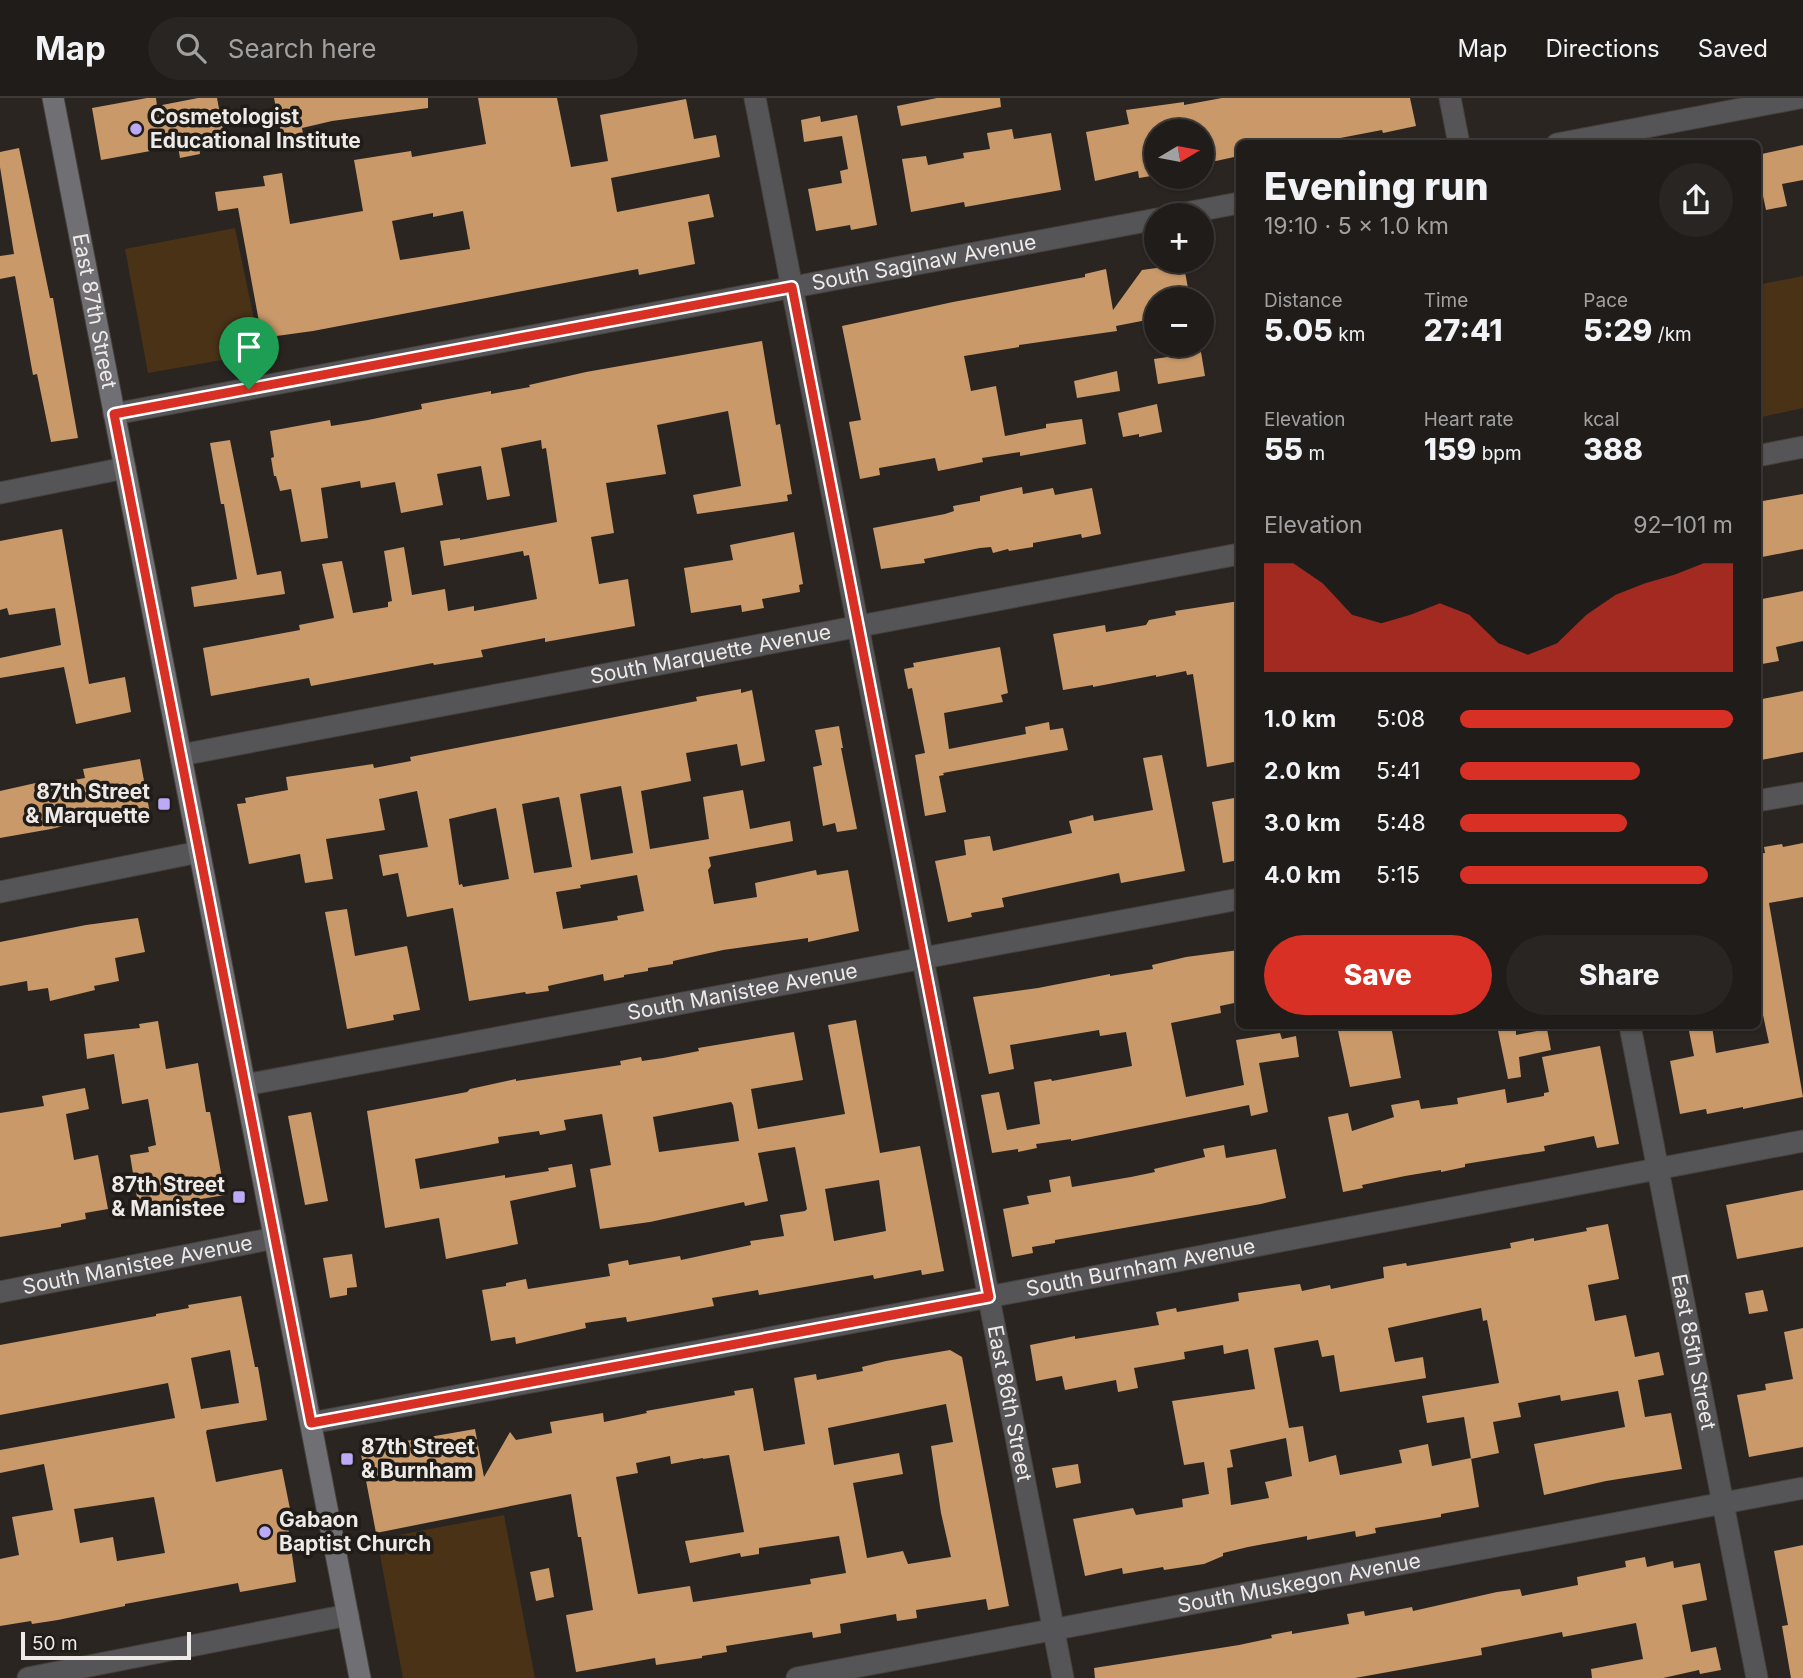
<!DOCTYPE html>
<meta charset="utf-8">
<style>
:root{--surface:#201c19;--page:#282522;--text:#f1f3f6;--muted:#a2a1a2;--line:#3d3a38;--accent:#d93025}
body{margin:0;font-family:Inter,sans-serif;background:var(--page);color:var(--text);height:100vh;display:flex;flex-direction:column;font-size:26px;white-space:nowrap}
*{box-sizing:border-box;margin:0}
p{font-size:23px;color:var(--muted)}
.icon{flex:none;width:38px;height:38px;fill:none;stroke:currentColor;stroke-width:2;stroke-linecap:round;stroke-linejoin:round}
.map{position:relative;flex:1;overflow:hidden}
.sheet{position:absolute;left:1236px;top:42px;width:525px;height:889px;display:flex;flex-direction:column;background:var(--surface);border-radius:10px;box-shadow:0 2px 5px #0004,0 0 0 2px var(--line)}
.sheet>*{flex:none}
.needle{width:46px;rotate:80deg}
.controls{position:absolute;left:1144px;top:21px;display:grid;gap:14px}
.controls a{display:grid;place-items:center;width:70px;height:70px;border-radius:50%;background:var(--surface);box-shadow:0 2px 5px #0004,0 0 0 2px var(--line);font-size:35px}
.scale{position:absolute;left:21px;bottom:18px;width:170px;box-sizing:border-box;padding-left:7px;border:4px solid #eeeae8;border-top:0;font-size:19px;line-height:24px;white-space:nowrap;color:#eeeae8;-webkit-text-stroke:5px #201c18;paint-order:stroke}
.pin{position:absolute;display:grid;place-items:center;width:60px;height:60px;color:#fff;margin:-72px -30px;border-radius:50% 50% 50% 0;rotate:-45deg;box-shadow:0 0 7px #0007}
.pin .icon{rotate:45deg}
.round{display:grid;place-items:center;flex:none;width:74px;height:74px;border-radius:37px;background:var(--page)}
.summary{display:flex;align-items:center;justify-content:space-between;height:119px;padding:0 28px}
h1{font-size:38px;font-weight:800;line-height:52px}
.metrics{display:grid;grid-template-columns:repeat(3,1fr);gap:10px;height:119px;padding:7px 28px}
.metrics div{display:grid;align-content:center}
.metrics b{font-size:30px;font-weight:800}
.metrics small{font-size:19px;font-weight:400}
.metrics p{font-size:19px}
.chart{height:196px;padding:14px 28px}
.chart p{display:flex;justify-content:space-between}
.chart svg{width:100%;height:126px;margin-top:7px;fill:var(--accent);opacity:.7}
.primary-button{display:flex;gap:14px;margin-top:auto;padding:14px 28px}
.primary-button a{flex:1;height:80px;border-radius:42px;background:var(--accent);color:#fff;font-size:28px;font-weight:800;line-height:80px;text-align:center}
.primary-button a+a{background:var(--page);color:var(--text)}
ul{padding:0 28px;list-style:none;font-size:23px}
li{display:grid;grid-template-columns:112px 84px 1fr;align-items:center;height:52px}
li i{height:18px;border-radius:9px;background:var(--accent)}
header{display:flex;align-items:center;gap:42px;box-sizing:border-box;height:98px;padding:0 35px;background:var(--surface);border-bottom:2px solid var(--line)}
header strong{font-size:33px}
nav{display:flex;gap:38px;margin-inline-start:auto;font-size:24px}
.search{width:490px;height:63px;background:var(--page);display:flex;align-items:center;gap:18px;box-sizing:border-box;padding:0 24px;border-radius:38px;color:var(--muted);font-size:26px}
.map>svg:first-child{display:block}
.green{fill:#4a3217}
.building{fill:#c99969;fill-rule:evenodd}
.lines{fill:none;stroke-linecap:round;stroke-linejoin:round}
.minor-casing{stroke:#45413d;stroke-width:23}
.secondary-casing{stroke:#45413d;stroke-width:23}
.minor{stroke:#555558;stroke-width:21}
.secondary{stroke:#706f73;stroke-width:21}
.route-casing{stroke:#fff;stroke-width:14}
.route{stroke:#d93025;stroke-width:9}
.poi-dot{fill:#bcaaf6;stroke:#201c18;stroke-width:2.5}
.labels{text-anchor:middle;stroke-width:7;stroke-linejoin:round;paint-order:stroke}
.poi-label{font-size:21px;font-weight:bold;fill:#eeeae8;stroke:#201c18;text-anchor:start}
.street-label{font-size:21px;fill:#eeeae8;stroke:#201c18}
</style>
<header>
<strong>Map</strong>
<div class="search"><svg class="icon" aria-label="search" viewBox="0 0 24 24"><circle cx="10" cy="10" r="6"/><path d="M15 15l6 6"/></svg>Search here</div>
<nav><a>Map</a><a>Directions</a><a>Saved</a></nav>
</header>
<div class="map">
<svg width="1803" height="1580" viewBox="0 0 1803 1580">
<rect width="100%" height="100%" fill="#2a2521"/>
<g class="green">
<polygon points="235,130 261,255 148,275 125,151"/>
<polygon points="1803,178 1803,310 1757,320 1757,187"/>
<polygon points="504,1417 535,1580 403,1580 377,1441"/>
</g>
<g class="building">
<polygon points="147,0 156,0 157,8 198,0 217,0 224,37 198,42 200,56 180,60 178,48 101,62 92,10"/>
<polygon points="274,0 428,0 428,10 332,23 302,30 303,36 282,40"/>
<path d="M478 0H557L571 69 608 63 600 17 686 1 694 41 716 37 720 59 611 80 617 114 709 96 714 119 688 124 695 166 639 177 638 171 313 233 262 240 238 110 218 113 215 94 265 88 263 78 282 75 290 126 363 113 354 62 411 53 412 59 486 46ZM463 113 470 151 400 162 392 123 433 115V119Z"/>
<polygon points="937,0 1000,0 1001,9 901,28 897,8"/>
<polygon points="1222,0 1410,0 1416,28 1383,35 1382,32 1309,46 1298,46 1298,41 1275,46 1239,46 1239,58 1202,66 1202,33 1157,33 1157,77 1139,80 1138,73 1095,83 1086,34 1129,26 1126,12 1184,4 1184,7"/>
<polygon points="857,17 877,127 851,132 850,127 816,133 808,91 842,85 840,73 848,71 842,38 804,44 801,22 820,18 821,24"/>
<polygon points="1012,31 1014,41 1051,35 1061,92 965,109 964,104 911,114 902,61 926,58 928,67 964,60 963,55 990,51 987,35"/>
<polygon points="1803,47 1803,82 1782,86 1787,108 1766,112 1757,70 1757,57"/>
<polygon points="19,50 50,200 53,200 78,340 51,344 37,276 33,277 15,178 0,181 0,158 14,156 0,69 0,54"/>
<polygon points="1183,163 1190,201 1157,201 1157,220 1116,228 1117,233 1019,247 1019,249 964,258 971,293 996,288 1005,338 1046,330 1046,326 1082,321 1086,346 1020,358 1020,354 982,360 983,364 938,373 935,360 879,370 880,377 860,381 849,324 861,322 842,228 953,204 1085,179 1085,176 1106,171 1113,212 1142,172 1164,169 1164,166"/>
<polygon points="762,243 776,327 780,326 792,396 787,397 788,403 697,416 693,397 741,388 728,313 657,327 666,376 606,385 614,435 591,439 599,486 628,481 635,528 545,544 545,540 481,552 483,559 434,567 433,565 311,588 309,580 211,598 203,550 300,532 299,527 334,520 322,466 342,463 353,515 388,509 388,504 392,503 384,453 404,449 412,497 445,491 448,513 474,508 474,513 537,501 529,457 524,458 523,453 444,468 440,443 460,440 460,442 557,424 546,350 542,351 541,342 501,350 510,398 487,402 481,368 437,376 443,407 401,415 395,384 361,390 360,383 321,390 328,440 301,444 291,391 280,393 276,378 274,378 271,360 274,359 270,333 330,322 331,328 368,322 422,311 421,306 491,293 491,296 530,289 529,287 586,274"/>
<polygon points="1201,254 1205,278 1158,286 1154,261"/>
<polygon points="1117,273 1120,293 1077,300 1074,283"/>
<polygon points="1157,306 1162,334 1139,339 1139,336 1123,339 1118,315"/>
<polygon points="230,342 257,477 281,473 285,496 194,509 191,489 237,481 224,406 221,406 210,345"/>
<polygon points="1022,389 1023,396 1053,390 1055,397 1092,390 1101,436 1082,440 1081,436 1033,445 1033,449 1009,453 1008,451 993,455 991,449 980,450 924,461 925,465 881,471 873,430 945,416 954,413 953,408 980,403 980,398"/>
<polygon points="1803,396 1803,451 1757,460 1757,404"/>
<polygon points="62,431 89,586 125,579 131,614 76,626 64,569 0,580 0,560 61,547 55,510 9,517 7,510 0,512 0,443"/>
<polygon points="794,434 803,486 799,487 800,494 762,501 764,510 742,514 741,507 691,515 684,470 733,462 730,447"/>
<polygon points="1803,493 1803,543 1776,549 1779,563 1762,566 1760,553 1757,553 1757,502"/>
<polygon points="1239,503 1239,663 1207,669 1193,576 1187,577 1186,573 1156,579 1156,577 1093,589 1093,587 1063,592 1053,536 1105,527 1106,534 1146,527 1149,522 1176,517 1175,513"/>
<polygon points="1000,549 1008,595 1001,597 1003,604 944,615 949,651 1026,636 1025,629 1049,624 1050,632 1063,630 1068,652 943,675 944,677 939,678 946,714 925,718 915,657 925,655 912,590 908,591 904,571 914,569 913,565"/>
<path d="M741 591V595L752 592 765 663 741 668 737 646 686 655 691 683 641 693 650 751 709 741 703 699 743 692 750 731 790 723 793 743 709 759 711 768 708 772 714 806 757 799 755 785 816 772 817 777 848 772 859 833 808 844V840L723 852 673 863V866L648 870V873L624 877V879L604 883 603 876 548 888 549 893 526 896 525 894 469 903 453 810 407 819 398 775 383 778 379 757 428 749 417 693 379 701 385 732 326 741 333 781 305 785 300 756 249 766 237 706 246 705 245 700 288 692 286 679 373 666 374 670 411 663 410 659 697 603 696 599ZM621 688 633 755 591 762 580 696ZM559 699 572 769 534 775 522 706ZM496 710 509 781 463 789 462 786 459 787 449 721ZM637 777 644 813 617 818 618 822 563 831 556 794 581 790 580 787Z"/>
<polygon points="1803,593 1803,654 1761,662 1760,655 1757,656 1757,602"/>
<polygon points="839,628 843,650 841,650 857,731 837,734 835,725 823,728 813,669 822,667 815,632"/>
<polygon points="1162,657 1185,773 1121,785 1119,775 1002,800 1004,809 971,815 972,819 948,824 935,763 966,757 964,742 990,738 993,753 1072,735 1069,723 1093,717 1094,723 1153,712 1143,660"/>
<polygon points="140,661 151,721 128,725 126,717 93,723 92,721 51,731 0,740 0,693 40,684 41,688 85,680 83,671"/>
<polygon points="1234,700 1239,728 1239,762 1223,765 1212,704"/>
<polygon points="1803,745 1803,799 1769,805 1803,999 1743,1011 1743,1009 1707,1016 1706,1011 1680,1016 1670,963 1694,958 1688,928 1712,928 1716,955 1769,945 1757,889 1757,756 1765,755 1764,749 1782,746 1783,749"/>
<polygon points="347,811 355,858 407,848 420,912 393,917 394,922 347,931 325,814"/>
<polygon points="138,820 145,854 115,860 119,883 94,888 95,892 50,903 48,890 28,893 27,883 0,888 0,844 86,827"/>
<polygon points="1239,852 1239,904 1220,908 1221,915 1171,925 1186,999 1244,987 1236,942 1280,935 1282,941 1296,938 1299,959 1259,965 1268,1014 1251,1018 1249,1007 1071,1043 1071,1041 1036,1046 1037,1050 1018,1054 1018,1051 992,1055 981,997 999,994 1007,1032 1040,1026 1034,984 1051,981 1052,983 1132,968 1126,934 1100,938 1099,932 1010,947 1014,971 989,976 973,899 1038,890 1110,876 1110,878 1153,871 1152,867 1186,859"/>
<path d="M856 922 880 1055 920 1048 944 1173 922 1177 921 1172 874 1181 873 1177 759 1197 758 1192 712 1200 714 1208 627 1224 626 1219 585 1225 586 1230 516 1246 515 1239 491 1243 482 1192 506 1188V1185L526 1181 528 1191 610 1178 608 1166 628 1162 629 1167 680 1158 681 1162 751 1147 750 1143 784 1138 780 1117 805 1113 807 1111 795 1049 758 1055 768 1103 745 1108 744 1104 650 1124 600 1131 590 1071 611 1067 602 1016 564 1022 566 1032 540 1037 539 1033 498 1039 499 1045 415 1061 420 1091 505 1077V1080L549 1073 548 1070 572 1066 576 1089 510 1103 518 1146 446 1161 439 1120 385 1130 367 1013 467 994 470 991 516 981V983L621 967 620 963 641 959 642 963 663 960 699 953 698 950 794 934 803 982 751 991 758 1031 845 1016 828 927ZM731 1004 733 1007 739 1043 659 1054 653 1019ZM879 1082 886 1133 834 1143 825 1091Z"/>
<polygon points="158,923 166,971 198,965 206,1014 210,1014 225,1097 189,1103 190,1107 167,1111 166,1108 155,1110 154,1106 142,1108 141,1105 138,1106 130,1057 149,1054 148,1049 156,1047 148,1001 122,1006 114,956 87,961 84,936 140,930 139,926"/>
<polygon points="1337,928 1391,928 1401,980 1350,989"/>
<polygon points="1497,928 1516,928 1516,937 1547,931 1551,952 1519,959 1521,979 1508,981"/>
<polygon points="1600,948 1619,1046 1597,1050 1594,1038 1544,1048 1545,1053 1465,1066 1465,1069 1441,1074 1441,1072 1405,1078 1362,1087 1363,1090 1343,1094 1328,1019 1348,1015 1352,1033 1394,1019 1391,1007 1419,1002 1421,1011 1458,1006 1457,1000 1505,991 1507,1005 1544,998 1544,995 1549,994 1542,959"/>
<polygon points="85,990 89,1011 66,1016 74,1062 98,1057 108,1111 85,1115 86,1121 61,1126 61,1129 0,1139 0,1015 44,1008 42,998"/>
<polygon points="311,1014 328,1103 305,1107 288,1018"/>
<polygon points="1224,1047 1226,1060 1276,1051 1286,1100 1261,1106 1055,1142 1055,1145 1032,1149 1033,1155 1012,1159 1003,1111 1029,1106 1027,1098 1051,1094 1049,1082 1070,1078 1072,1089 1131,1079 1155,1074 1154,1071 1205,1059 1203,1051"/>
<polygon points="1803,1092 1803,1149 1737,1161 1726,1107"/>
<path d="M1608 1126 1619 1181 1588 1187 1595 1223 1626 1217 1635 1259 1659 1254 1664 1277 1638 1282 1645 1319 1671 1315 1682 1371 1606 1383 1544 1397 1534 1346 1625 1329 1618 1293 1561 1303 1560 1297 1518 1305 1521 1319 1493 1324 1499 1355 1471 1361 1464 1319 1427 1325 1422 1298 1499 1285 1487 1222 1483 1223 1481 1210 1388 1230 1395 1264 1423 1259 1426 1280 1340 1294 1334 1257 1322 1259 1318 1242 1274 1250 1289 1330 1303 1328 1309 1364 1336 1357 1340 1377 1402 1365 1399 1352 1428 1346 1432 1368 1471 1360 1479 1409 1441 1416V1419L1375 1430 1376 1435 1356 1439 1355 1433 1307 1442V1438L1248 1449 1223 1455V1458L1204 1466 1164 1472 1163 1469 1123 1476 1122 1470 1085 1478 1073 1421 1133 1410 1136 1417 1183 1409 1182 1401 1209 1396 1204 1364 1184 1367 1172 1303 1255 1291 1248 1251 1224 1256 1223 1247 1184 1254 1185 1261 1134 1270 1138 1290 1118 1294 1116 1282 1065 1292 1062 1278 1036 1283 1030 1247 1075 1238V1241L1159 1227 1156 1214 1176 1210 1177 1214 1239 1203 1238 1195 1300 1186 1302 1193 1330 1187 1331 1191 1384 1180 1383 1169 1406 1165 1407 1168 1511 1150 1510 1145 1534 1140V1143L1587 1133 1586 1130ZM1286 1340 1292 1378 1265 1384 1269 1400 1231 1407 1227 1370 1233 1369 1230 1352Z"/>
<polygon points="352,1156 357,1189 347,1190 347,1197 330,1200 323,1160"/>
<polygon points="1763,1192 1768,1213 1749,1216 1745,1195"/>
<path d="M241 1198 255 1269H258L267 1322 207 1332 206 1334 216 1384 282 1371 292 1421 287 1422 296 1484 240 1494 238 1485 125 1506V1508L58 1522 32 1526 31 1523 0 1528V1461L19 1457 12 1419 53 1412 44 1366 0 1375V1352L175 1320 168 1285 0 1317V1247L156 1218V1216L189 1210 188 1207ZM230 1252 239 1305 201 1311 191 1260ZM154 1399 165 1455 117 1463 113 1439 80 1445 74 1411Z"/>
<polygon points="1803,1230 1803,1349 1749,1359 1737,1297 1766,1292 1765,1286 1793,1281 1784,1234"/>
<path d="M950 1252 962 1259 1009 1508 988 1512 986 1501 916 1512 917 1520 897 1523 896 1516 840 1526 841 1535 813 1540 812 1534 726 1548 727 1554 702 1558V1560L656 1567 655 1560 576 1574 566 1517 593 1512 581 1439H578L571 1396 376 1435 360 1351 475 1331 484 1379 510 1334 516 1342 552 1335 550 1324 603 1315 604 1324 647 1315 646 1313 735 1297 734 1293 753 1290 764 1353 805 1346 794 1280 816 1276 817 1282 863 1273 862 1269 886 1263ZM946 1306 953 1344 931 1348 941 1415 951 1459 908 1466 903 1453 867 1460 853 1385 903 1376 899 1355 834 1367 828 1330ZM729 1357 744 1434 685 1443 690 1465 740 1455 741 1459 759 1456V1450L839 1438 846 1475 810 1481 811 1486 693 1504 690 1488 638 1496 616 1379 638 1375 636 1365 670 1358 671 1366 703 1360V1361Z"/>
<polygon points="1078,1366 1081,1385 1056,1390 1052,1370"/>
<polygon points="1803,1447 1803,1580 1791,1580 1782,1528 1788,1527 1774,1453"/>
<polygon points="1645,1459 1647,1469 1673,1463 1674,1470 1700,1465 1707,1502 1682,1507 1691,1554 1716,1549 1721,1572 1700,1576 1699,1572 1663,1580 1592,1580 1591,1571 1643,1561 1636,1525 1563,1539 1562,1534 1481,1550 1482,1557 1355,1580 1095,1580 1094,1570 1239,1547 1272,1540 1271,1537 1292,1533 1292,1536 1349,1526 1347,1516 1364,1513 1365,1518 1412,1509 1413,1513 1497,1494 1520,1491 1522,1498 1578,1487 1577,1479 1626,1469 1625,1463"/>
<polygon points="549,1470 554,1499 536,1503 530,1474"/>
</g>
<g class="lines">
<g class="minor-casing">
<g id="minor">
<path id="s1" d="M755 0 1063 1580"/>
<polyline points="1450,0 1459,46"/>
<polyline points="1557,46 1799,0"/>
<polyline points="1175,117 1239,105"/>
<path id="s2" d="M114 316 1157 121"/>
<polyline points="1757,358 1803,349"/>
<polyline points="0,395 125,370"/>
<path id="s3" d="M181 657 1239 456"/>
<polyline points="1757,703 1803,695"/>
<polyline points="0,794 199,754"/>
<path id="s4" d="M1630 928 1757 1580"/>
<path id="s5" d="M245 987 1239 801"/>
<path id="s6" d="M0 1194 275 1140"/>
<path id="s7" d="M311 1325 957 1205 1803 1043"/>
<polyline points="28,1580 348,1517"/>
<path id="s8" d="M797 1580 1803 1390"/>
</g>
</g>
<g class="secondary-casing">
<g id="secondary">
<path id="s9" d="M53 0 360 1580"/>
</g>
</g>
<use href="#minor" class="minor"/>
<use href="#secondary" class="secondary"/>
</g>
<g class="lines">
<g class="route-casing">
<polygon id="route" points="792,189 989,1199 311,1325 114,316"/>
</g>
<use href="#route" class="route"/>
</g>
<g class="poi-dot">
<circle cx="136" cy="31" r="7"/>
<rect x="157" y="699" width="14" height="14" rx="3.5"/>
<rect x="232" y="1092" width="14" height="14" rx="3.5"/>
<rect x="340" y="1354" width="14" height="14" rx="3.5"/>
<circle cx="265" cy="1434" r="7"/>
</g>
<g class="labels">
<g class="poi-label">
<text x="150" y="26">Cosmetologist<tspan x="150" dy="24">Educational Institute</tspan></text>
<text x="150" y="701" text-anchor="end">87th Street<tspan x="150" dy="24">&amp; Marquette</tspan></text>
<text x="225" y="1094" text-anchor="end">87th Street<tspan x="225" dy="24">&amp; Manistee</tspan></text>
<text x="361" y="1356">87th Street<tspan x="361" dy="24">&amp; Burnham</tspan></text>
<text x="279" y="1429">Gabaon<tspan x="279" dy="24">Baptist Church</tspan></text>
</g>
<g class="street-label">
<text dy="7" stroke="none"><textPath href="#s2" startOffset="824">South Saginaw Avenue</textPath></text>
<text dy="7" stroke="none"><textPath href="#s9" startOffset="217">East 87th Street</textPath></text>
<text dy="7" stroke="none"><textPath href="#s3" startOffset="539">South Marquette Avenue</textPath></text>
<text dy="7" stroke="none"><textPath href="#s5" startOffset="506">South Manistee Avenue</textPath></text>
<text dy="7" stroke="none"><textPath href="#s6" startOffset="140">South Manistee Avenue</textPath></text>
<text dy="7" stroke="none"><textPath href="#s7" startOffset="844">South Burnham Avenue</textPath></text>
<text dy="7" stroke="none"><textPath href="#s4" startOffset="332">East 85th Street</textPath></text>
<text dy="7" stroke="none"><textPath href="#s1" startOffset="1330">East 86th Street</textPath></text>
<text dy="7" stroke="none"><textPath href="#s8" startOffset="511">South Muskegon Avenue</textPath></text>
</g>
</g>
</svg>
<div class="controls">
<a><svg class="needle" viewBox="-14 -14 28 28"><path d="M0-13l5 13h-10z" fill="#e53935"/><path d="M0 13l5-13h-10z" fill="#a2a1a2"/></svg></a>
<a>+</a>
<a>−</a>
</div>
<div class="scale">50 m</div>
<div class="pin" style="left:249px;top:291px;background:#1e9e55"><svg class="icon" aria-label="arrive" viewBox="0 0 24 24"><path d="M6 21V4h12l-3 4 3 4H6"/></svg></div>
<section class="sheet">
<div class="summary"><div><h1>Evening run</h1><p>19:10 · 5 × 1.0 km</p></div><a class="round"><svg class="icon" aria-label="share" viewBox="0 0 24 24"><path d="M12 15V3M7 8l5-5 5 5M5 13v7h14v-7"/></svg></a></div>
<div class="metrics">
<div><p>Distance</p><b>5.05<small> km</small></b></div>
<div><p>Time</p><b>27:41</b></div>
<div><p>Pace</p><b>5:29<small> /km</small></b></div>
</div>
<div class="metrics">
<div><p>Elevation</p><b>55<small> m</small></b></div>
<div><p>Heart rate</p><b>159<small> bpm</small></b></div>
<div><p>kcal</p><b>388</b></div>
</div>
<div class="chart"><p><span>Elevation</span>92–101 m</p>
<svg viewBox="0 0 160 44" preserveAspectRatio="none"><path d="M0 44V6L10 6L20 13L30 24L40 27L50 24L60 20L70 24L80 34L90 38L100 34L110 24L120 17L130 13L140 10L150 6L160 6V44z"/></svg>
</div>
<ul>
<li><b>1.0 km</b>5:08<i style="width:100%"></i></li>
<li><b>2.0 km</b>5:41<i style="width:66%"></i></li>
<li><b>3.0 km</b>5:48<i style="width:61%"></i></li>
<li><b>4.0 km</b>5:15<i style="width:91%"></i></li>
</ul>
<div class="primary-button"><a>Save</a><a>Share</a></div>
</section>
</div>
